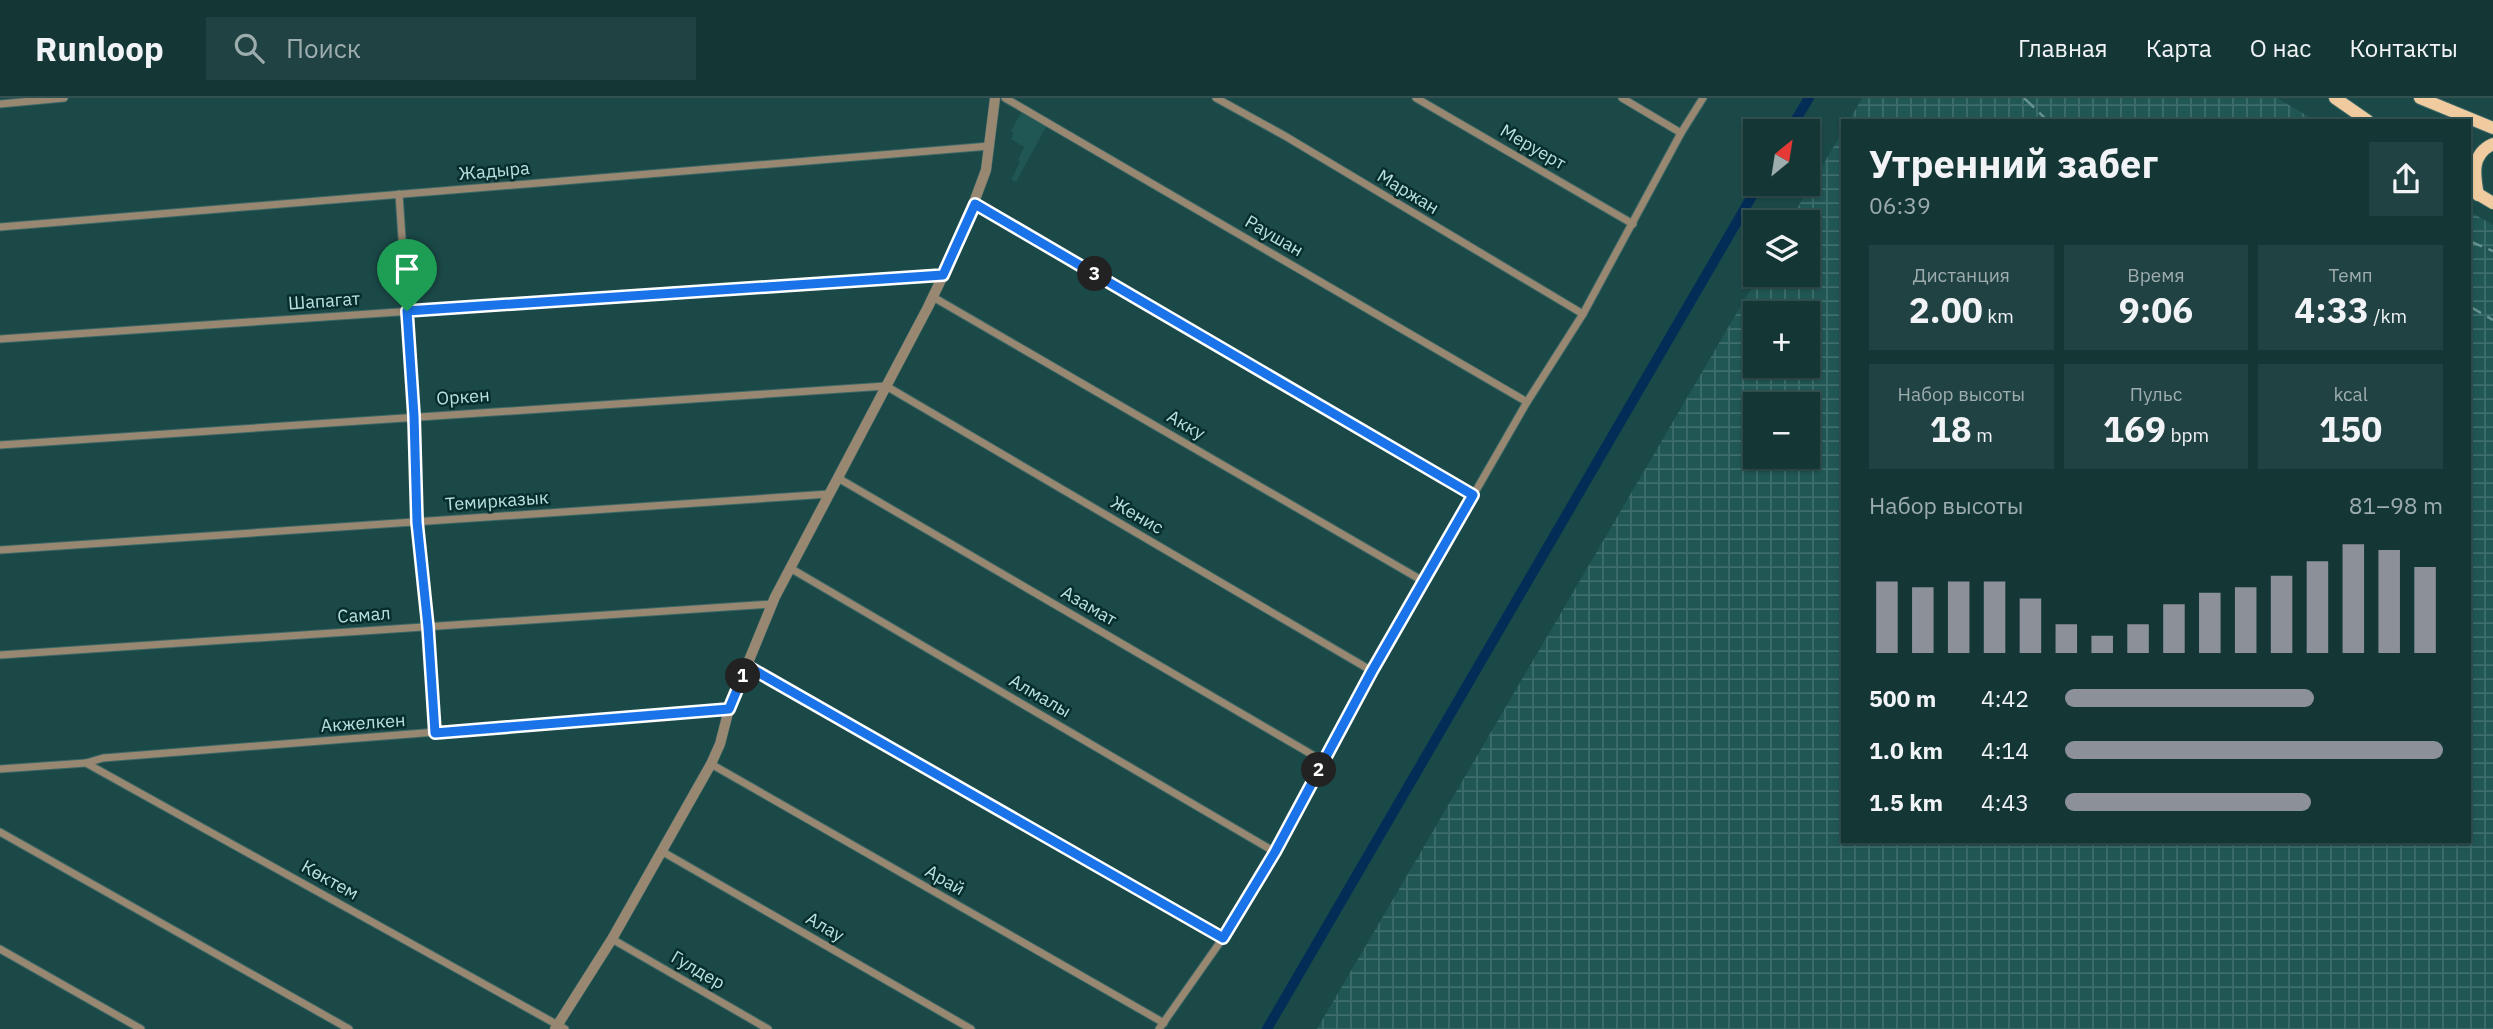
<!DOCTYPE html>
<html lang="ru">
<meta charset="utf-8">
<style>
:root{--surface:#143736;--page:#214242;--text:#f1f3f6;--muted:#9dacad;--line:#335151;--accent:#8c9099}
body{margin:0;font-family:"IBM Plex Sans",sans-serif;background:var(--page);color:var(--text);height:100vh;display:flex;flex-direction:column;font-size:26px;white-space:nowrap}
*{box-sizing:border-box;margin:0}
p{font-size:23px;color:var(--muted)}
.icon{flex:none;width:38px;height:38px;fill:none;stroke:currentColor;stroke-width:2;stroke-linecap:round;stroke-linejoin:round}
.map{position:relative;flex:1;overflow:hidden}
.drawer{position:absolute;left:1841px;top:21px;width:630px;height:724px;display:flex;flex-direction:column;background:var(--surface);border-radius:0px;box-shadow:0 2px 5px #0004,0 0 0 2px var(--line)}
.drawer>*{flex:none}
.needle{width:46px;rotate:30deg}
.fabs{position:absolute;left:1743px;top:21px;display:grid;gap:14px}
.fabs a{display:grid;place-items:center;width:77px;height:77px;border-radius:0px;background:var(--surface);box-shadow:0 2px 5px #0004,0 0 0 2px var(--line);font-size:35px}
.pin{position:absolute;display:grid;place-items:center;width:60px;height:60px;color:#fff;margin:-72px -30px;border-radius:50% 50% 50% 0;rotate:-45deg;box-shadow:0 0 7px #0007}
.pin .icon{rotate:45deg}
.km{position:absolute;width:35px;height:35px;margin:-18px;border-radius:50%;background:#222;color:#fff;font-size:19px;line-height:35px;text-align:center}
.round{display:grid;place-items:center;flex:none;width:74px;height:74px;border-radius:0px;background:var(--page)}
.head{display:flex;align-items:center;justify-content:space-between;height:119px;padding:0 28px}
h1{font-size:38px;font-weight:700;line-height:52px}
.figures{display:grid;grid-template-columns:repeat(3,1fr);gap:10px;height:119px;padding:7px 28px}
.figures div{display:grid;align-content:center;border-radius:0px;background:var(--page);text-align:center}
.figures b{font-size:35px;font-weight:700}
.figures small{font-size:19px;font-weight:400}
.figures p{font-size:19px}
.chart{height:196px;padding:14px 28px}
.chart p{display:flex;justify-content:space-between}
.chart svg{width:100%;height:126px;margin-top:7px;stroke:var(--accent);stroke-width:6}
ul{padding:0 28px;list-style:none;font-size:23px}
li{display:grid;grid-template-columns:112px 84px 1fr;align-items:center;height:52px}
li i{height:18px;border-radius:9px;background:var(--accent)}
header{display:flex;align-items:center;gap:42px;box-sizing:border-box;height:98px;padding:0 35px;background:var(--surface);border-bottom:2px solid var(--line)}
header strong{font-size:33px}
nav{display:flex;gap:38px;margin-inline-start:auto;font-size:24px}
.search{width:490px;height:63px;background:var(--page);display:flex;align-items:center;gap:18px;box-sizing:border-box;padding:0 24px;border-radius:0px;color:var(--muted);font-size:26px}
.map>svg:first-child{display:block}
.built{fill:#205654}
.industrial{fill:url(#industrial-grid);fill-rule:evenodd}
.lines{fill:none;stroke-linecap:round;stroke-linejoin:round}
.canal{stroke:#032d57;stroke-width:10}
.minor-casing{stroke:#3b6766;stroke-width:9}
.tertiary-casing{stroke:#3b6766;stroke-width:11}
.primary-casing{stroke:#3b6766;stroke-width:14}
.minor{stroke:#988771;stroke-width:7}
.tertiary{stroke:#988771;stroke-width:10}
.primary{stroke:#efcb9f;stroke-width:12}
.rail{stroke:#669190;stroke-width:2.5;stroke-dasharray:14 7;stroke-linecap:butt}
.route-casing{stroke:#fff;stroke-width:14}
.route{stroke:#1a73e8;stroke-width:9}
.labels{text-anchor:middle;stroke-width:5;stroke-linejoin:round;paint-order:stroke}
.street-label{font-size:18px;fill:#b9e1df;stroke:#072e2d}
</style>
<header>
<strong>Runloop</strong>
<div class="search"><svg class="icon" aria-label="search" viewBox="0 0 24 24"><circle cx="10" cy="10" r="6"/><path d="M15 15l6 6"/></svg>Поиск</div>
<nav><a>Главная</a><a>Карта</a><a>О нас</a><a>Контакты</a></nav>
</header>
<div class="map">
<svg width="2493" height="931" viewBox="0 0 2493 931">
<defs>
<pattern id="industrial-grid" width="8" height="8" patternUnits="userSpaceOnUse" patternTransform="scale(1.75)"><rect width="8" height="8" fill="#205654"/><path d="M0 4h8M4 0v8" fill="none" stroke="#3e6e6c"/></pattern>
</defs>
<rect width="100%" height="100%" fill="#1b4948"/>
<polygon class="built" points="1022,13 1047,27 1016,84 1011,82 1020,64 1018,62 1024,49 1011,41 1014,35 1011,33"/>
<g class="industrial">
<polygon points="1862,0 2277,0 2316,23 1849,23"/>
<path d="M1843 33V744H2469V113L2493 127V931H1317L1759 177H1808V124H1789ZM1755 215H1808V268H1755ZM1755 306H1808V359H1755Z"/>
</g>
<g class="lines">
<g class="canal">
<polyline points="1789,33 1809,0"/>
<polyline points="1267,931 1759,86"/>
</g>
<g class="minor-casing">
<g id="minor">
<polyline points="1005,0 1527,304"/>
<polyline points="1216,0 1285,38 1583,216"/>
<polyline points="1416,0 1633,126"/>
<polyline points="1622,0 1681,35"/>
<polyline points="0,6 64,0"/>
<polyline points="399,96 414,318 417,424 428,529 435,635"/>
<polyline points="975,106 1473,397"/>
<polyline points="0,129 990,48"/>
<polyline points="933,199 1423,483"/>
<polyline points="0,241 943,177"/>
<polyline points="0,347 886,288 1372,573"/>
<polyline points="838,380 1323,663"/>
<polyline points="0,452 829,396"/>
<polyline points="790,470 1275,754"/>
<polyline points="0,557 772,506"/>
<polyline points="747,568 1223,840"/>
<polyline points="86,665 565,931"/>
<polyline points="711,666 1164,925"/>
<polyline points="0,671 86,665 103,660 729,611"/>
<polyline points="0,734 349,931"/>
<polyline points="663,754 971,931"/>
<polyline points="612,841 768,931"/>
<polyline points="0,851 141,931"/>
<polyline points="1159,931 1223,840 1275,754 1372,573 1527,304 1583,216 1681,35 1703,0"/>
</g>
</g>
<g class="tertiary-casing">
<polyline id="tertiary" points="555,931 612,841 711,666 720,646 729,611 775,499 928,209 960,142 986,72 995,0"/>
</g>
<g class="primary-casing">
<g id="primary">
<polyline points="2335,0 2368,23"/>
<polyline points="2420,0 2493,30"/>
<polyline points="2473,93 2493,105"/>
<path d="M2478 97C2474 76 2471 56 2493 46"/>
</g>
</g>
<use href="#minor" class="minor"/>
<use href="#tertiary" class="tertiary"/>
<use href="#primary" class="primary"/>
<g class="rail">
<polyline points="2024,0 2048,23"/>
<polyline points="2469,143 2493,153"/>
<polyline points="2469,208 2493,222"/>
</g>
</g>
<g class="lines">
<g class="route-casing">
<polygon id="route" points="975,106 1473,397 1372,573 1275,754 1223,840 747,568 729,611 435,635 428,529 417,424 414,318 407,213 943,177"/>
</g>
<use href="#route" class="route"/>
</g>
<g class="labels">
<g class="street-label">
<text transform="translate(1533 49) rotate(30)" y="6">Меруерт</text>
<text transform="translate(494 73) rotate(-5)" y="6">Жадыра</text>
<text transform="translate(1408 94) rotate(31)" y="6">Маржан</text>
<text transform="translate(1274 138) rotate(30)" y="6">Раушан</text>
<text transform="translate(324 203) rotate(-4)" y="6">Шапагат</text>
<text transform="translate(463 299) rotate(-4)" y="6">Оркен</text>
<text transform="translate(1186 327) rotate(30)" y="6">Акку</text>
<text transform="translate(497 403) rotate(-4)" y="6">Темирказык</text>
<text transform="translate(1137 417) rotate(30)" y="6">Женис</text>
<text transform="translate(1089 508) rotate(30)" y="6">Азамат</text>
<text transform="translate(364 517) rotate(-4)" y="6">Самал</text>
<text transform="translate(1040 598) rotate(30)" y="6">Алмалы</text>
<text transform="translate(363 625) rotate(-4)" y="6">Акжелкен</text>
<text transform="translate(330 782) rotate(29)" y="6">Көктем</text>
<text transform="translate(945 782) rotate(30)" y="6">Арай</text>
<text transform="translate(825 829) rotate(30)" y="6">Алау</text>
<text transform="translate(698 872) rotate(30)" y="6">Гулдер</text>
</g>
</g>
</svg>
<div class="fabs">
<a><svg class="needle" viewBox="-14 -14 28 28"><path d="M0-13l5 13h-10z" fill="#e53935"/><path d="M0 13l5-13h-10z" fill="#9dacad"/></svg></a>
<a><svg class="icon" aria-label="layers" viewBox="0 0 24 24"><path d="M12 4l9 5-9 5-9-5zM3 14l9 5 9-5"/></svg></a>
<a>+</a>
<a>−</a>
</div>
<div class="pin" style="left:407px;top:213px;background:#1e9e55"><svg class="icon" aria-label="arrive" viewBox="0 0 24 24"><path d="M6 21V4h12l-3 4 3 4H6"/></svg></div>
<b class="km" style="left:743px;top:578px">1</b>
<b class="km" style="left:1319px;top:672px">2</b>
<b class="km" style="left:1095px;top:176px">3</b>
<section class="drawer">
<div class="head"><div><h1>Утренний забег</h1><p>06:39</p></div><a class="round"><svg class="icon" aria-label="share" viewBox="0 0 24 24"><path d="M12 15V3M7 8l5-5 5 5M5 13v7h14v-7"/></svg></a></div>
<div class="figures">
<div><p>Дистанция</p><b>2.00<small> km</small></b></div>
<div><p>Время</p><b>9:06</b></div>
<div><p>Темп</p><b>4:33<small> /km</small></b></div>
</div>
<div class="figures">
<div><p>Набор высоты</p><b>18<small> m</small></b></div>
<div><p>Пульс</p><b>169<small> bpm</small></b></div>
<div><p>kcal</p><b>150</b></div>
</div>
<div class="chart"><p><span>Набор высоты</span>81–98 m</p>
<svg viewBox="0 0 160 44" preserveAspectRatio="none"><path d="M5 44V19M15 44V21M25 44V19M35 44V19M45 44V25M55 44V34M65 44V38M75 44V34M85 44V27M95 44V23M105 44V21M115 44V17M125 44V12M135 44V6M145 44V8M155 44V14"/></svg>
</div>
<ul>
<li><b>500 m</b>4:42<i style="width:66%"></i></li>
<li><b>1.0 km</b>4:14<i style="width:100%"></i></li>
<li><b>1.5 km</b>4:43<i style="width:65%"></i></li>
</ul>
</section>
</div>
